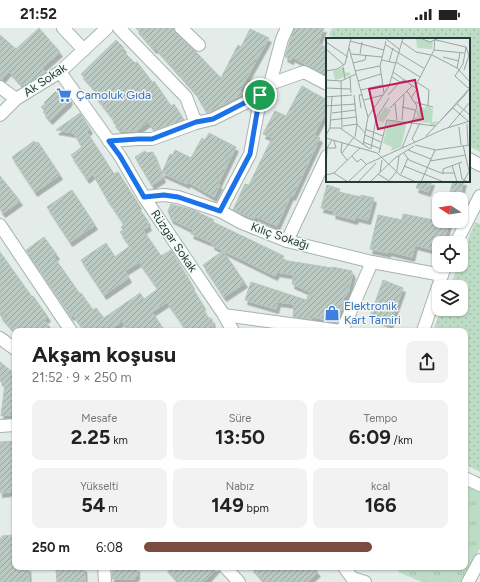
<!DOCTYPE html>
<html lang="tr">
<meta charset="utf-8">
<style>
:root{--surface:#fff;--page:#f2f2f2;--text:#222;--muted:#767676;--accent:#7c4c40}
body{margin:0;font-family:Figtree,sans-serif;background:var(--page);color:var(--text);height:100vh;display:flex;flex-direction:column;font-size:15px;white-space:nowrap}
*{box-sizing:border-box;margin:0}
p{font-size:13px;color:var(--muted)}
.icon{flex:none;width:22px;height:22px;fill:none;stroke:currentColor;stroke-width:2;stroke-linecap:round;stroke-linejoin:round}
.map{position:relative;flex:1;overflow:hidden}
.sheet{position:absolute;left:12px;top:300px;width:456px;height:242px;display:flex;flex-direction:column;background:var(--surface);border-radius:8px;box-shadow:0 1px 3px #0004}
.sheet>*{flex:none}
.needle{width:26px;rotate:282deg}
.tools{position:absolute;left:432px;top:164px;display:grid;gap:8px}
.tools a{display:grid;place-items:center;width:36px;height:36px;border-radius:8px;background:var(--surface);box-shadow:0 1px 3px #0004;font-size:20px}
.pin{position:absolute;display:grid;place-items:center;width:34px;height:34px;color:#fff;margin:-17px;border:2px solid #fff;border-radius:50%;box-shadow:0 1px 4px #0007}
.round{display:grid;place-items:center;flex:none;width:42px;height:42px;border-radius:8px;background:var(--page)}
.summary{display:flex;align-items:center;justify-content:space-between;height:68px;padding:0 20px}
h1{font-size:22px;font-weight:700;line-height:30px}
.figures{display:grid;grid-template-columns:repeat(3,1fr);gap:6px;height:68px;padding:4px 20px}
.figures div{display:grid;align-content:center;border-radius:8px;background:var(--page);text-align:center}
.figures b{font-size:20px;font-weight:700}
.figures small{font-size:11px;font-weight:400}
.figures p{font-size:11px}
ul{padding:0 20px;list-style:none;font-size:13px}
li{display:grid;grid-template-columns:64px 48px 1fr;align-items:center;height:30px}
li i{height:10px;border-radius:5px;background:var(--accent)}
.status{display:flex;justify-content:space-between;align-items:center;height:28px;padding:0 20px;background:var(--surface);direction:ltr}
.status svg{height:11px;fill:currentColor}
.map>svg:first-child{display:block}
.grass{fill:url(#grass-dots)}
.park{fill:url(#park-tufts)}
.building{fill:url(#building-hatch);stroke:#b6c5be;filter:url(#shadow)}
.lines{fill:none;stroke-linecap:round;stroke-linejoin:round}
.minor-casing{stroke:#a6b4af;stroke-width:14}
.minor{stroke:#fff;stroke-width:12}
.route-casing{stroke:#fff;stroke-width:8}
.route{stroke:#1a73e8;stroke-width:5}
.labels{text-anchor:middle;stroke-width:3;stroke-linejoin:round;paint-order:stroke}
.street-label{font-size:12px;fill:#243c35;stroke:#f3f9f6}
.shop-label{font-size:12px;fill:#366cbe;stroke:#f3f9f6;text-anchor:start}
.inset-road{fill:none;stroke:#97a6a0;stroke-width:1}
.view{fill:#c2185b;fill-opacity:0.15;stroke:#c2185b;stroke-width:2}
.inset-edge{fill:none;stroke:#243c35;stroke-width:2}
</style>
<div class="status"><b>21:52</b><svg viewBox="0 0 49 12"><path d="M0 12V9h3v3zM5 12V6h3v6zM10 12V3h3v9zM15 12V0h3v12zM26 1h20v11H26zM47 4h2v5h-2z"/></svg></div>
<div class="map">
<svg width="480" height="554" viewBox="0 0 480 554">
<defs>
<pattern id="grass-dots" width="8" height="8" patternUnits="userSpaceOnUse"><rect width="8" height="8" fill="#bddcc5"/><path d="M2 2h.1M6 6h.1" fill="none" stroke="#a2beaa" stroke-width="1.8" stroke-linecap="round"/></pattern>
<pattern id="park-tufts" width="24" height="20" patternUnits="userSpaceOnUse"><rect width="24" height="20" fill="#bddcc5"/><path d="M3 7l-1-3M5 7V3M7 7l1-3M15 17l-1-3M17 17v-4M19 17l1-3" fill="none" stroke="#a2beaa"/></pattern>
<pattern id="building-hatch" width="6" height="6" patternUnits="userSpaceOnUse"><rect width="6" height="6" fill="#bbc9c3"/><path d="M-1 1l2-2M0 6l6-6M5 7l2-2" fill="none" stroke="#98a49f"/></pattern>
<filter id="shadow"><feDropShadow dx="2.5" dy="4.5" stdDeviation="0" flood-color="#0004"/></filter>
</defs>
<rect width="100%" height="100%" fill="#e3ece8"/>
<g class="grass">
<polygon points="332,0 480,0 480,124 469,118 469,11 336,11 329,7"/>
<polygon points="475,194 480,196 480,444 465,436 465,303 433,303 441,281 461,281 461,259 450,259 458,237 461,237 461,230"/>
</g>
<polygon class="park" points="465,454 480,462 480,520 463,554 422,554 398,544 401,539 465,539"/>
<g class="building">
<polygon points="39,0 60,24 42,40 45,44 43,46 23,58 9,43 1,52 0,52 0,7 16,21"/>
<polygon points="136,0 174,0 176,5 195,23 221,50 238,17 241,19 250,1 269,10 240,62 243,66 207,85 196,66 197,66 156,20 154,21"/>
<polygon points="294,0 324,0 318,15 327,20 327,38 323,46 292,29 291,32 285,29"/>
<polygon points="116,12 124,20 122,22 135,35 137,34 153,55 154,53 171,78 174,76 184,92 155,102 148,94 136,103 121,103 113,94 115,93 94,66 97,64 81,46"/>
<polygon points="302,58 327,72 327,82 314,107 320,110 293,168 291,167 277,198 255,188 254,191 233,182 245,156 249,157 272,110 263,106 275,83 286,88"/>
<polygon points="58,61 59,63 61,61 70,71 69,73 69,74 50,92 43,84 45,83 41,79 45,76 44,75"/>
<polygon points="80,85 90,101 87,104 114,146 118,144 139,177 137,178 148,193 147,194 149,198 143,202 161,228 171,222 192,257 191,258 203,277 202,278 207,289 212,291 213,300 209,303 187,303 167,274 152,284 165,303 129,303 122,293 109,303 85,303 73,287 71,288 26,222 44,209 57,227 54,229 80,266 81,265 93,282 96,280 104,290 140,265 144,271 158,261 139,234 125,243 129,250 104,267 81,232 106,215 115,229 130,218 120,204 123,202 121,199 124,196 107,171 93,146 87,151 71,127 82,119 74,105 56,102"/>
<polygon points="209,105 236,119 218,156 220,157 214,169 188,154 187,156 162,145 170,126 173,127 175,122 191,130 202,110 205,112"/>
<polygon points="34,113 36,115 38,114 60,147 35,164 12,129"/>
<polygon points="145,123 146,125 153,124 163,150 152,157 135,129"/>
<polygon points="0,148 20,173 3,185 0,181"/>
<polygon points="419,153 432,153 428,164 416,160"/>
<polygon points="453,153 464,153 459,171 448,171"/>
<polygon points="327,157 340,161 339,164 361,169 361,167 374,170 368,192 356,189 355,192 333,186 334,183 321,180"/>
<polygon points="72,162 95,197 70,214 47,179"/>
<polygon points="171,176 193,182 214,192 213,194 284,228 282,232 332,240 332,239 352,243 351,245 353,245 348,265 346,265 346,268 344,268 338,294 312,289 312,291 293,289 294,276 278,274 276,281 245,272 251,254 306,272 310,264 292,256 294,247 277,244 275,248 212,217 213,215 191,206 193,202 171,191 168,183"/>
<polygon points="403,186 449,195 446,206 445,206 442,215 439,215 438,223 415,217 412,229 388,223 388,225 370,221 378,187 402,192"/>
<polygon points="223,223 245,255 224,269 203,237"/>
<polygon points="0,224 32,269 33,268 48,289 44,292 53,303 14,303 0,287"/>
<polygon points="383,252 403,260 390,296 370,289"/>
<polygon points="0,334 15,346 15,386 1,388 5,356 0,353"/>
<polygon points="15,413 15,463 0,465 0,414"/>
<polygon points="13,507 15,539 28,539 29,554 0,554 0,510 2,510 2,508"/>
<polygon points="57,539 84,539 85,554 57,554 56,542 58,542"/>
<polygon points="112,539 137,539 137,548 135,548 135,551 112,551"/>
<polygon points="165,539 218,539 204,554 179,554"/>
<polygon points="251,539 313,539 318,544 307,554 265,554"/>
</g>
<g class="lines">
<g class="minor-casing">
<g id="minor">
<polyline points="63,0 84,22"/>
<polyline points="119,0 186,69 196,95"/>
<polyline points="181,0 199,17"/>
<polyline points="60,44 120,128 144,169 224,287 233,303"/>
<polyline points="270,56 304,44 327,56"/>
<polyline points="0,59 16,71"/>
<polyline points="0,87 16,71 60,44 107,0"/>
<polyline points="109,113 138,111 152,111 196,95 213,91 261,67 270,56 282,11 287,0"/>
<polyline points="469,131 480,137"/>
<polyline points="144,169 164,167 178,169 220,183 242,195 287,213 372,234 442,247"/>
<polyline points="220,183 250,126 261,67"/>
<polyline points="0,197 71,303"/>
<polyline points="287,213 327,128"/>
<polyline points="456,215 480,168"/>
<polyline points="224,287 341,303"/>
<polyline points="342,303 372,234"/>
<polyline points="423,303 442,247 446,237"/>
<polyline points="0,310 15,321"/>
<polyline points="0,398 15,397"/>
<polyline points="465,450 480,457"/>
<polyline points="104,539 105,554"/>
<polyline points="225,539 239,554"/>
<polyline points="344,539 352,550 365,554"/>
<polyline points="468,554 480,532"/>
</g>
</g>
<use href="#minor" class="minor"/>
</g>
<g class="lines">
<g class="route-casing">
<polygon id="route" points="260,67 250,126 220,183 178,169 164,167 144,169 120,128 109,113 138,111 152,111 196,94 213,91"/>
</g>
<use href="#route" class="route"/>
</g>
<defs>
<g id="supermarket-bare" transform="scale(1.2)"><path d="M-6-5.5h2.5l.6 2H6L4.5 2H-2.5L-4.4-4H-6ZM-1.5 3.2a1.3 1.3 0 1 0 .1 0ZM3 3.2a1.3 1.3 0 1 0 .1 0Z" fill="#3f7fe0" stroke="#f3f9f6" stroke-width="2.5" paint-order="stroke"/></g>
<g id="shop-bare" transform="scale(1.2)"><path d="M-5-2.5h2.3a2.7 3.5 0 0 1 5.4 0H5L5.5 6h-11ZM-1.5-2.5h3a1.5 2.3 0 0 0-3 0Z" fill="#3f7fe0" stroke="#f3f9f6" stroke-width="2.5" paint-order="stroke"/></g>
</defs>
<g fill-rule="evenodd">
<use href="#supermarket-bare" x="64" y="67"/>
<use href="#shop-bare" x="332" y="285"/>
</g>
<g class="labels">
<g class="street-label">
<text transform="translate(45 52) rotate(-34)" y="4">Ak Sokak</text>
<text transform="translate(280 208) rotate(19)" y="4">Kılıç Sokağı</text>
<text transform="translate(174 213) rotate(56)" y="4">Rüzgar Sokak</text>
</g>
<g class="shop-label">
<text x="76" y="71">Çamoluk Gıda</text>
<text x="344" y="282">Elektronik<tspan x="344" dy="14">Kart Tamiri</tspan></text>
</g>
</g>
<g transform="translate(326 10)">
<rect width="144" height="144" fill="#e3ece8"/>
<path d="M18 29 19 35 23 34 25 37 9 42 7 33ZM100 67 107 71 106 84 113 83 108 88H104V85L87 84 88 79H91L90 72 93 73 94 69 99 70ZM62 83 81 84 75 109 65 113 66 109 57 105Z" fill="#bddcc5"/>
<path d="M90 0 107 4 106 11 91 10Z" fill="#bddcc5"/>
<path d="M59 69 65 72 57 85 51 81Z" fill="#bddcc5"/>
<path class="inset-road" d="M59 0 73 11M94 0 104 4 113 0M110 2 140 9M24 3 58 12M0 4 22 19M76 4 90 14 105 17M60 7 99 31M140 9 137 26 129 38 142 50 144 49M23 10 42 79 37 107M0 11 18 27M108 12 138 15M25 16 56 19M34 16 36 4M106 17 131 30 144 44M117 19 133 23M56 22 69 25M63 24 67 10M70 24 94 39M27 25 39 22 40 17M17 29 19 41M131 30 134 15M138 32 143 18 140 9M0 33 11 31 19 26 25 0M29 33 54 28M67 34 91 51 85 60M24 39 25 55M66 39 74 44 80 42M0 42 15 43 30 36M15 43 16 91M32 43 55 36M92 45 103 52 102 67M89 49 108 12 109 0M0 50 24 51M35 52 56 47M81 53 88 64 107 69M58 55 54 28 60 3M28 57 31 86 29 99M62 57 74 44M0 59 26 57M38 62 57 57M69 66 71 82M131 66 144 77M0 68 30 66M76 69 89 72M35 70 33 57H37M64 70 86 48M127 70 142 83M6 75 30 72M42 79 63 48 77 0M5 82 30 79M76 82 78 57M141 86 142 107M17 88 31 86 39 95M133 89 135 107M4 90 6 59M122 90 144 64M39 91 57 98M0 97 4 90H14L44 111M39 97 55 104M100 98 139 57 143 51 115 82M0 100 51 115 74 137 90 144M37 104 55 111M89 104 86 101 94 85M16 105 15 114 21 122M89 107 110 112 144 107M137 107 143 133M1 110H10L8 103M76 110 86 85 91 68 89 65M45 111 50 80 63 60M82 112 105 121M16 115 28 99M53 115 61 82 109 88M78 115 83 122 115 135H128M26 118 31 124 35 121 40 126M104 123 140 117M133 125 136 141 142 144M126 127 131 144M78 128 118 144M0 131 1 110 6 102M54 134 56 122M8 135 22 144M52 136 63 143M75 136 82 120M117 136V131L136 124M0 137 8 135 34 110M22 144 41 126 118 91 144 83M32 144 50 125M44 144 69 120 88 108M62 144 71 133 73 118M95 144 109 112M137 144 144 132"/>
<path class="view" d="M89 42 97 81 52 91 43 51Z"/>
<rect width="144" height="144" class="inset-edge"/>
</g>
</svg>
<div class="tools">
<a><svg class="needle" viewBox="-14 -14 28 28"><path d="M0-13l5 13h-10z" fill="#e53935"/><path d="M0 13l5-13h-10z" fill="#767676"/></svg></a>
<a><svg class="icon" aria-label="locate" viewBox="0 0 24 24"><circle cx="12" cy="12" r="6"/><path d="M12 2v4M12 18v4M2 12h4M18 12h4"/></svg></a>
<a><svg class="icon" aria-label="layers" viewBox="0 0 24 24"><path d="M12 4l9 5-9 5-9-5zM3 14l9 5 9-5"/></svg></a>
</div>
<div class="pin" style="left:260px;top:67px;background:#1e9e55"><svg class="icon" aria-label="arrive" viewBox="0 0 24 24"><path d="M6 21V4h12l-3 4 3 4H6"/></svg></div>
<section class="sheet">
<div class="summary"><div><h1>Akşam koşusu</h1><p>21:52 · 9 × 250 m</p></div><a class="round"><svg class="icon" aria-label="share" viewBox="0 0 24 24"><path d="M12 15V3M7 8l5-5 5 5M5 13v7h14v-7"/></svg></a></div>
<div class="figures">
<div><p>Mesafe</p><b>2.25<small> km</small></b></div>
<div><p>Süre</p><b>13:50</b></div>
<div><p>Tempo</p><b>6:09<small> /km</small></b></div>
</div>
<div class="figures">
<div><p>Yükselti</p><b>54<small> m</small></b></div>
<div><p>Nabız</p><b>149<small> bpm</small></b></div>
<div><p>kcal</p><b>166</b></div>
</div>
<ul>
<li><b>250 m</b>6:08<i style="width:75%"></i></li>
</ul>
</section>
</div>
